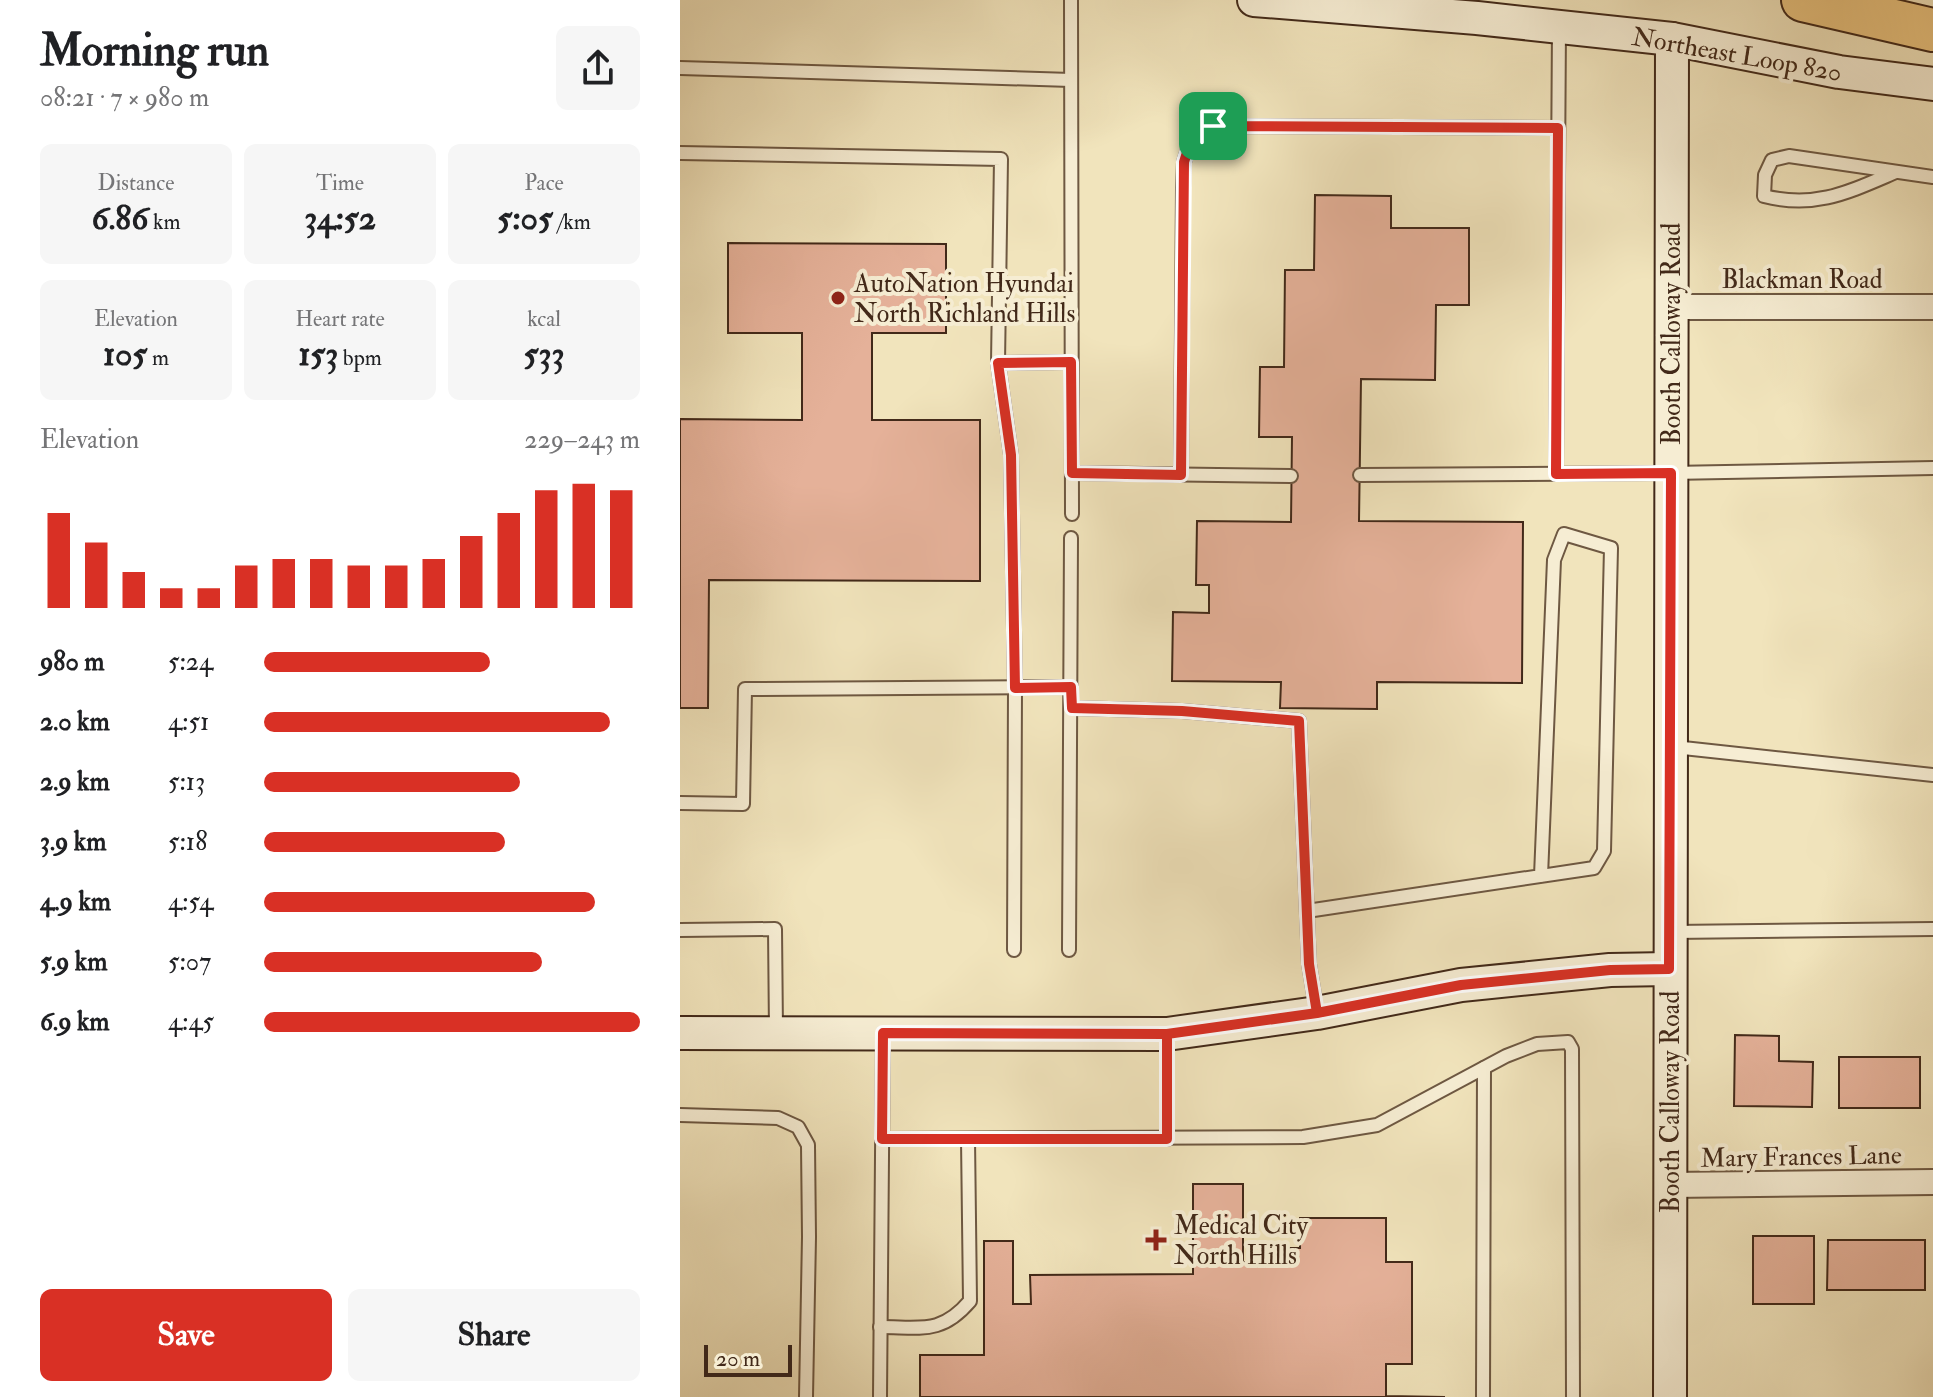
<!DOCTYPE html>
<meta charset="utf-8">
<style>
:root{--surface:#fff;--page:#f6f6f6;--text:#202124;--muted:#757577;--accent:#d93025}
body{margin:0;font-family:"IM FELL Double Pica",serif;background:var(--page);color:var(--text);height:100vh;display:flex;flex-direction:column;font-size:30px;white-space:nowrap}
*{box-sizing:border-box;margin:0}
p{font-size:26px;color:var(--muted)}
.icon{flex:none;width:44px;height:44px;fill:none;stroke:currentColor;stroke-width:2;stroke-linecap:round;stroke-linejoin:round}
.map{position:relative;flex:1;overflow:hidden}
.details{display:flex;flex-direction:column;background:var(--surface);width:680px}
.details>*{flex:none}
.scale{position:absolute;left:24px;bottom:20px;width:88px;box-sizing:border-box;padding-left:8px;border:4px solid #422919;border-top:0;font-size:22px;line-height:28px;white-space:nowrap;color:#422919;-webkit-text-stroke:6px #f6edd3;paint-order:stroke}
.pin{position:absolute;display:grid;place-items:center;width:68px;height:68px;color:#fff;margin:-34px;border-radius:16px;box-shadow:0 4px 12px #0006}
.round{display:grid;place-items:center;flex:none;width:84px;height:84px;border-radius:12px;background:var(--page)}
.overview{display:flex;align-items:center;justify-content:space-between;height:136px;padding:0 40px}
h1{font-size:44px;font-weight:700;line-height:60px}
.metrics{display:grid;grid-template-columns:repeat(3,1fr);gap:12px;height:136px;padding:8px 40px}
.metrics div{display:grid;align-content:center;border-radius:12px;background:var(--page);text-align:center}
.metrics b{font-size:34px;font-weight:700}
.metrics small{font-size:22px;font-weight:400}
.metrics p{font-size:22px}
.chart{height:224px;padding:16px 40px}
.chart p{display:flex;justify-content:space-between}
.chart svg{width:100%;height:144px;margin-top:8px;stroke:var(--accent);stroke-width:6}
.button{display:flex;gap:16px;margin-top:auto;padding:16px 40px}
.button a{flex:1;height:92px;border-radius:12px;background:var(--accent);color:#fff;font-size:32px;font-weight:700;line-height:92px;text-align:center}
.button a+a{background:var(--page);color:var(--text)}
ul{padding:0 40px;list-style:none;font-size:26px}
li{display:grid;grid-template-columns:128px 96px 1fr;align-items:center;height:60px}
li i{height:20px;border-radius:10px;background:var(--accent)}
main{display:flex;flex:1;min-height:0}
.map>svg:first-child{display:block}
.building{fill:#e5b199;stroke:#422919;stroke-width:2}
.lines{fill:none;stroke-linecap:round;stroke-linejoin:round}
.lane-casing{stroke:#6e5842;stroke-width:16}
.street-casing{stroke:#6e5842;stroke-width:28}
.secondary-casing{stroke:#422919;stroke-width:36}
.highway-casing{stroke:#422919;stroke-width:46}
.lane{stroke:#f6edd3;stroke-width:12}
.street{stroke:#f6edd3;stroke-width:24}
.secondary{stroke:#f6edd3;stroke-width:32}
.highway{stroke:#e8c27e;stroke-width:42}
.route-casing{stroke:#fff;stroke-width:16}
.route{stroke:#d93025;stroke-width:10}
.poi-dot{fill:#8f2418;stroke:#f6edd3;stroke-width:3}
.labels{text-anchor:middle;stroke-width:8;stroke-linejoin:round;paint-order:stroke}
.street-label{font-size:26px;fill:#422919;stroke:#f6edd3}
.poi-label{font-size:26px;fill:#422919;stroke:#f6edd3;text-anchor:start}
</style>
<main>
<section class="details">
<div class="overview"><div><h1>Morning run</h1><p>08:21 · 7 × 980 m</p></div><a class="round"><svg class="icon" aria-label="share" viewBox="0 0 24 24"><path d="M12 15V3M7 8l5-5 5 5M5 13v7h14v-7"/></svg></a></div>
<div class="metrics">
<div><p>Distance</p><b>6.86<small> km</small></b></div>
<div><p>Time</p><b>34:52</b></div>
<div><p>Pace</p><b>5:05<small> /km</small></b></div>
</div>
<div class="metrics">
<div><p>Elevation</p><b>105<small> m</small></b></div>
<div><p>Heart rate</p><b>153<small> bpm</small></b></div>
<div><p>kcal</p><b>533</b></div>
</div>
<div class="chart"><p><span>Elevation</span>229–243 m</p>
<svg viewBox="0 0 160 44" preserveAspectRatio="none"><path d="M5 44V15M15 44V24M25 44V33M35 44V38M45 44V38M55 44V31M65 44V29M75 44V29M85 44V31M95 44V31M105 44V29M115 44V22M125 44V15M135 44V8M145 44V6M155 44V8"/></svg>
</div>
<ul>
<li><b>980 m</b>5:24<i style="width:60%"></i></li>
<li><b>2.0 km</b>4:51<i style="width:92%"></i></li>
<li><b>2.9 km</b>5:13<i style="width:68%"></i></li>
<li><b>3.9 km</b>5:18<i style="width:64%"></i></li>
<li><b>4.9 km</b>4:54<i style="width:88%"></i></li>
<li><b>5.9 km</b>5:07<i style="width:74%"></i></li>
<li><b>6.9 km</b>4:45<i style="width:100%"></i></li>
</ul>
<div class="button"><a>Save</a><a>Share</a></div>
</section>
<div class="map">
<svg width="1253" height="1397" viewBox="0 0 1253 1397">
<rect width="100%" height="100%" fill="#f1e4bc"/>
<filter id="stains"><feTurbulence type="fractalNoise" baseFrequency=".0025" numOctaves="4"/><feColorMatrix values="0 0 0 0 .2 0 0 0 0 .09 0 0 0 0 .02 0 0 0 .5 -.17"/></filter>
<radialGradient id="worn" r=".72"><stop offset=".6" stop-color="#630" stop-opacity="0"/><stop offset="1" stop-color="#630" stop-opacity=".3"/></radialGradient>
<g class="building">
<polygon points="635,195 711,196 711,228 789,228 789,305 756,305 755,380 681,379 679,521 843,522 842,683 697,682 697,709 600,708 601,682 492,681 493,612 529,613 529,585 516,585 517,521 611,522 612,437 579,437 580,367 604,367 605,270 634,270"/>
<polygon points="48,243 266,244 266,333 192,333 192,420 300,420 300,581 29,580 28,708 0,708 0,419 122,420 122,333 48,333"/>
<polygon points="1055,1035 1099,1036 1099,1061 1133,1062 1132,1107 1054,1106"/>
<rect x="1159" y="1057" width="81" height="51"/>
<polygon points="513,1184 563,1184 563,1262 591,1262 591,1248 620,1248 620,1218 706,1218 706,1262 732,1262 732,1364 706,1364 706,1396 765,1397 240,1397 240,1355 304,1355 304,1241 333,1241 333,1304 351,1304 350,1275 513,1274"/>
<rect x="1073" y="1236" width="61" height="68"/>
<polygon points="1148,1240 1245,1240 1245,1290 1147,1290"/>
</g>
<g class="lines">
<g class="lane-casing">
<g id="lane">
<polyline points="391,0 392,514"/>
<polyline points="0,68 391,80"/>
<polyline points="0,153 321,159 318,363 331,455 335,688 334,950"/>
<path d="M1216 172C1169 192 1136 209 1084 196L1085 175 1092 160 1109 156 1253 177"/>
<polyline points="318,363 391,362"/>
<polyline points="392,473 611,476"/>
<polyline points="876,474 879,27"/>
<polyline points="501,475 503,188 504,162 511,140 533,126 878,128"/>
<polyline points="680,475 991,473 1253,468"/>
<polyline points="392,708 502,711 619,721 629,964 637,1013"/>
<polyline points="994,747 1253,775"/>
<polyline points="0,803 63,804 65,689 391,687"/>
<polyline points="627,911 914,868 924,851 931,548 884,534 874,560 861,876"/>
<polyline points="0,930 95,929 96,1031"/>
<polyline points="993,932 1253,929"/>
<polyline points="389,950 391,538"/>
<polyline points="487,1034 487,1139"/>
<polyline points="0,1115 98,1118 118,1127 128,1145 129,1237 126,1397"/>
<polyline points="202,1139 623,1137 697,1125 826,1056 857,1044 888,1042 892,1049 893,1397"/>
<path d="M200 1327C241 1327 261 1335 290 1301L288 1139"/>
<polyline points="200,1397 203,1036"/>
<polyline points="803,1397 804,1068"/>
</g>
</g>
<g class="street-casing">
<g id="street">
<polyline points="991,307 1253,307"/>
<polyline points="990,1185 1253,1182"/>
</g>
</g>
<g class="secondary-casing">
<g id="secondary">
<polyline points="574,0 797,18 992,39 1159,72 1253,84"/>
<polyline points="0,1033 487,1034 637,1013 781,985 930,970 989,969"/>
<polyline points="990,1397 992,39"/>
</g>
</g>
<g class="highway-casing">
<polyline id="highway" points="1123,0 1253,30"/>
</g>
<use href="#lane" class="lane"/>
<use href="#street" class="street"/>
<use href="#secondary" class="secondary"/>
<use href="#highway" class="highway"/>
</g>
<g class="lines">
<g class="route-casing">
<polyline id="route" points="533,126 511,140 504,162 501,475 392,473 391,362 318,363 331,455 335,688 391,687 392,708 502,711 619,721 629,964 637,1013 487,1034 203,1033 202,1139 487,1139 487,1034 637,1013 781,985 930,970 989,969 991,473 876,474 878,128 533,126"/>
</g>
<use href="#route" class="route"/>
</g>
<g class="poi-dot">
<circle cx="158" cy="298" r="8"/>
<path d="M472 1228h8v8h8v8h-8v8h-8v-8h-8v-8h8z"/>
</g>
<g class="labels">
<g class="street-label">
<text transform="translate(1057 54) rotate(10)" y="9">Northeast Loop 820</text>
<text x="1122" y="288">Blackman Road</text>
<text transform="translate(991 334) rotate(-90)" y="9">Booth Calloway Road</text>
<text transform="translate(990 1102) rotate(-90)" y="9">Booth Calloway Road</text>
<text transform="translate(1121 1156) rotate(-1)" y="9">Mary Frances Lane</text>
</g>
<g class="poi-label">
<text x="174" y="292">AutoNation Hyundai<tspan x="174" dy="30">North Richland Hills</tspan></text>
<text x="494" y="1234">Medical City<tspan x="494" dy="30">North Hills</tspan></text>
</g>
</g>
<rect width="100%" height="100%" filter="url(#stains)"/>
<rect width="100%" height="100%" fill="url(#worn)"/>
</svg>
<div class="scale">20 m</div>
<div class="pin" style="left:533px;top:126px;background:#1e9e55"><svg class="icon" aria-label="arrive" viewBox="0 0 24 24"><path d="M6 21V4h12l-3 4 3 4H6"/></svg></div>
</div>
</main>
